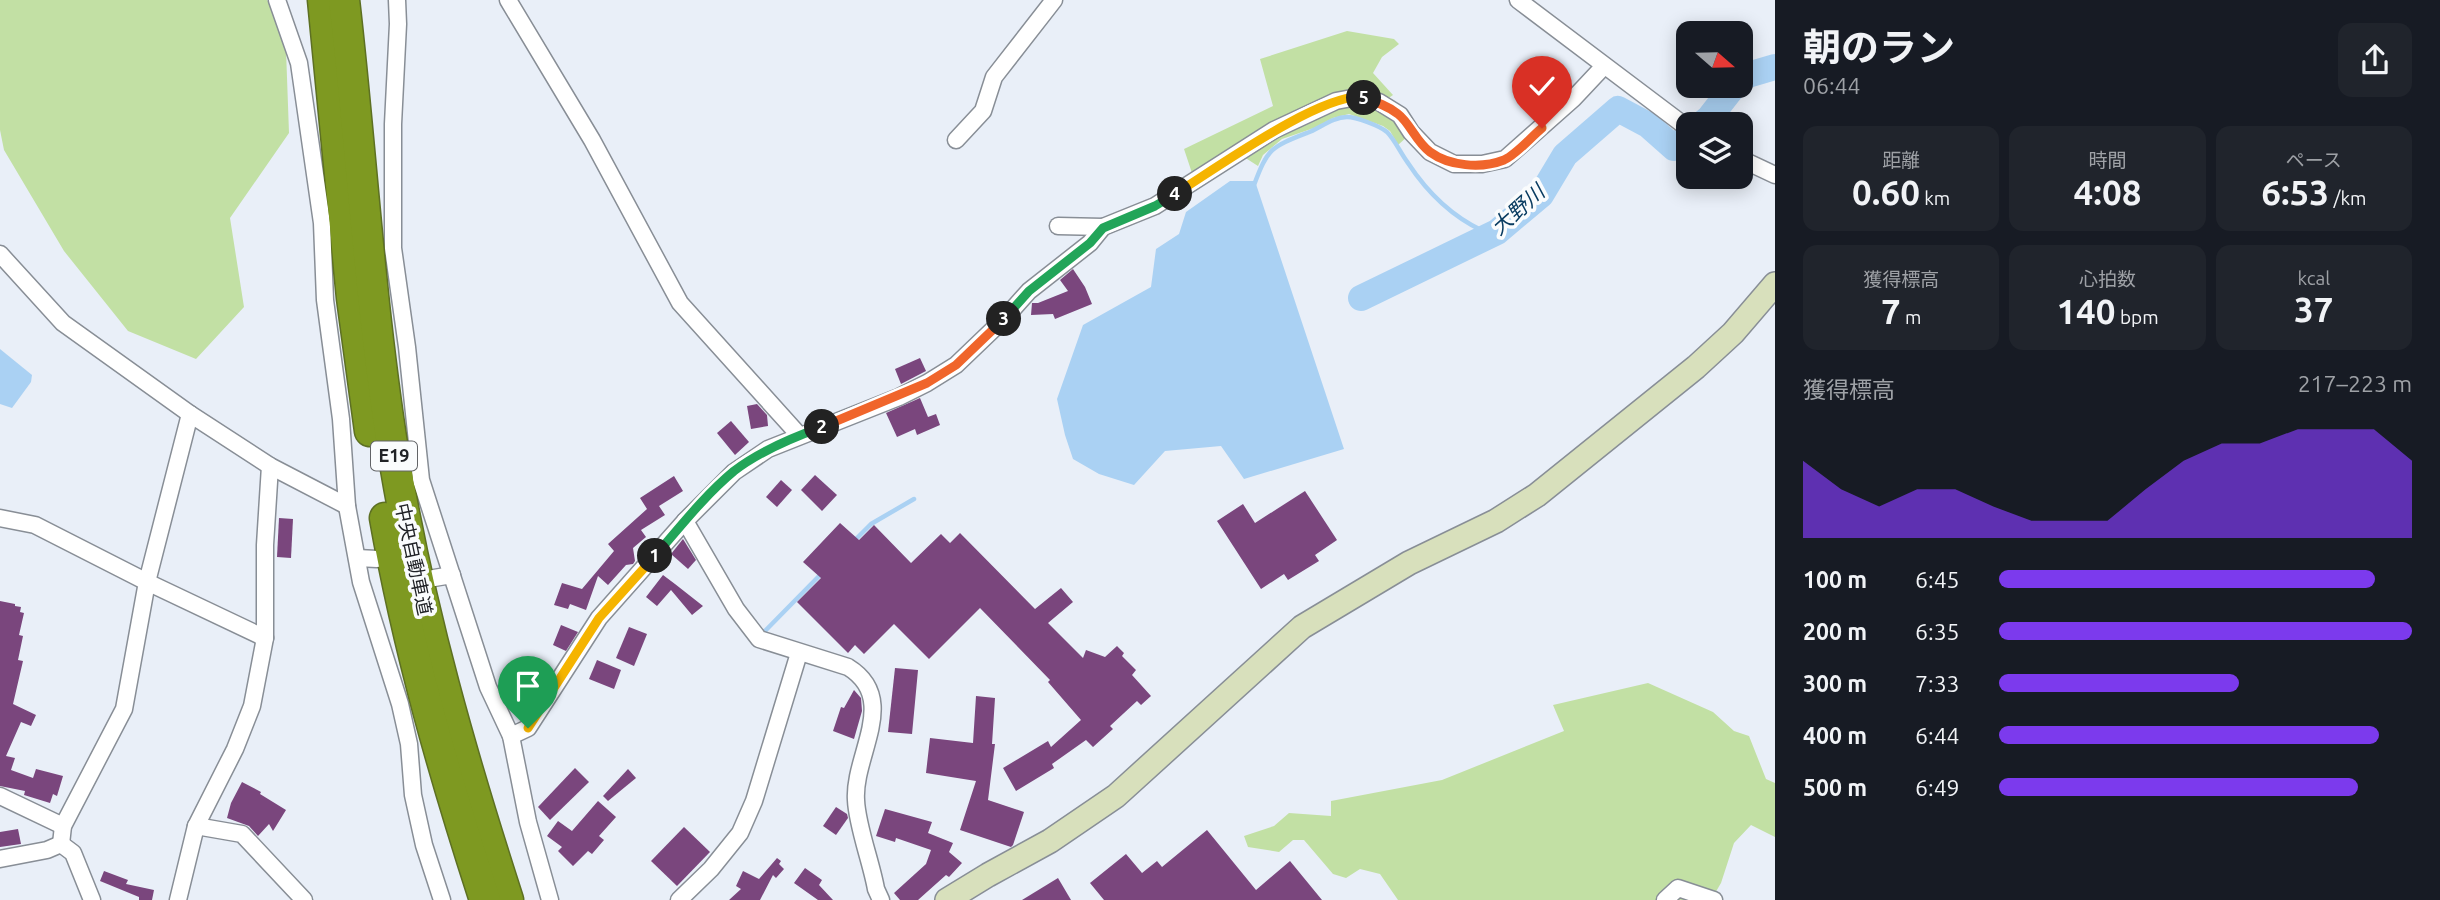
<!DOCTYPE html>
<html lang="ja">
<meta charset="utf-8">
<style>
:root{--surface:#171b24;--page:#20242c;--text:#f1f3f6;--muted:#9ea1a6;--accent:#7c3aed}
body{margin:0;font-family:Ubuntu,"Noto Sans JP",sans-serif;background:var(--page);color:var(--text);height:100vh;display:flex;flex-direction:column;font-size:26px;white-space:nowrap}
*{box-sizing:border-box;margin:0}
p{font-size:23px;color:var(--muted)}
.icon{flex:none;width:38px;height:38px;fill:none;stroke:currentColor;stroke-width:2;stroke-linecap:round;stroke-linejoin:round}
.map{position:relative;flex:1;overflow:hidden}
.sheet{display:flex;flex-direction:column;background:var(--surface);width:665px}
.sheet>*{flex:none}
.needle{width:46px;rotate:110deg}
.tools{position:absolute;left:1676px;top:21px;display:grid;gap:14px}
.tools a{display:grid;place-items:center;width:77px;height:77px;border-radius:14px;background:var(--surface);box-shadow:0 4px 18px #0003;font-size:35px}
.pin{position:absolute;display:grid;place-items:center;width:60px;height:60px;color:#fff;margin:-72px -30px;border-radius:50% 50% 50% 0;rotate:-45deg;box-shadow:0 0 7px #0007}
.pin .icon{rotate:45deg}
.km{position:absolute;width:35px;height:35px;margin:-18px;border-radius:50%;background:#222;color:#fff;font-size:19px;line-height:35px;text-align:center}
.round{display:grid;place-items:center;flex:none;width:74px;height:74px;border-radius:14px;background:var(--page)}
.head{display:flex;align-items:center;justify-content:space-between;height:119px;padding:0 28px}
h1{font-size:38px;font-weight:700;line-height:52px}
.stats{display:grid;grid-template-columns:repeat(3,1fr);gap:10px;height:119px;padding:7px 28px}
.stats div{display:grid;align-content:center;border-radius:14px;background:var(--page);text-align:center}
.stats b{font-size:35px;font-weight:700}
.stats small{font-size:19px;font-weight:400}
.stats p{font-size:19px}
.chart{height:196px;padding:14px 28px}
.chart p{display:flex;justify-content:space-between}
.chart svg{width:100%;height:126px;margin-top:7px;fill:var(--accent);opacity:.7}
ul{padding:0 28px;list-style:none;font-size:23px}
li{display:grid;grid-template-columns:112px 84px 1fr;align-items:center;height:52px}
li i{height:18px;border-radius:9px;background:var(--accent)}
main{display:flex;flex:1;min-height:0}
.map>svg:first-child{display:block}
.green{fill:#c2e0a4}
.water{fill:#aad1f3}
.lines{fill:none;stroke-linecap:round;stroke-linejoin:round}
.stream{stroke:#aad1f3;stroke-width:4.5}
.river{stroke:#aad1f3;stroke-width:26}
.building{fill:#7a467d}
.street-casing{stroke:#888e96;stroke-width:19}
.secondary-casing{stroke:#888e96;stroke-width:26}
.highway-casing{stroke:#5d7023;stroke-width:33}
.street{stroke:#fff;stroke-width:16}
.secondary{stroke:#d8e0bc;stroke-width:23}
.highway{stroke:#7e9921;stroke-width:30}
.split-1-casing{stroke:#fff;stroke-width:14}
.split-2-casing{stroke:#fff;stroke-width:14}
.split-3-casing{stroke:#fff;stroke-width:14}
.split-4-casing{stroke:#fff;stroke-width:14}
.split-5-casing{stroke:#fff;stroke-width:14}
.split-6-casing{stroke:#fff;stroke-width:14}
.split-1{stroke:#f5b400;stroke-width:9}
.split-2{stroke:#22a559;stroke-width:9}
.split-3{stroke:#f0652b;stroke-width:9}
.split-4{stroke:#22a559;stroke-width:9}
.split-5{stroke:#f5b400;stroke-width:9}
.split-6{stroke:#f0652b;stroke-width:9}
.labels{text-anchor:middle;stroke-width:7;stroke-linejoin:round;paint-order:stroke}
.shield{fill:#fafcfd;stroke:#626467;stroke-width:2}
.shield-label{font-size:18px;font-weight:bold;fill:#212327}
.street-label{font-size:19px;fill:#212327;stroke:#fafcfd}
.water-label{font-size:21px;font-style:italic;fill:#093c61;stroke:#fafcfd}
</style>
<main>
<div class="map">
<svg width="1775" height="900" viewBox="0 0 1775 900">
<rect width="100%" height="100%" fill="#e9eff8"/>
<g class="green">
<polygon points="0,0 267,0 285,22 289,133 230,218 244,307 196,359 128,331 64,251 4,150 0,130"/>
<polygon points="1347,31 1394,39 1399,44 1382,57 1373,73 1393,95 1373,109 1396,121 1408,136 1398,145 1390,131 1383,126 1349,114 1333,118 1314,128 1282,139 1263,155 1258,166 1244,157 1192,173 1184,149 1273,106 1260,59"/>
<polygon points="1648,683 1713,712 1734,731 1749,736 1766,779 1775,783 1775,837 1751,825 1734,843 1721,883 1711,900 1398,900 1380,874 1360,869 1346,878 1333,874 1304,840 1293,840 1279,852 1248,847 1244,836 1274,826 1289,813 1331,816 1331,801 1442,780 1564,731 1553,705"/>
</g>
<g class="water">
<polygon points="1230,181 1255,181 1344,449 1244,479 1221,446 1165,451 1134,485 1099,474 1073,459 1065,435 1057,399 1083,325 1151,287 1156,249 1179,234 1186,212"/>
<polygon points="0,349 32,375 31,382 12,408 0,404"/>
</g>
<g class="lines">
<g class="stream">
<path d="M1254 185C1268 148 1271 147 1307 133 1320 128 1333 117 1347 117 1356 117 1380 126 1387 132 1395 140 1401 154 1408 163 1427 192 1451 216 1483 231L1490 228 1497 232"/>
<polyline points="853,542 871,524 914,499"/>
<polyline points="764,632 822,573"/>
</g>
<g class="river">
<polyline points="1741,77 1775,67"/>
<polyline points="1703,123 1709,118 1734,86"/>
<polyline points="1361,298 1497,232 1541,195 1565,155 1618,109 1648,125 1674,148 1683,140"/>
</g>
</g>
<g class="building">
<polygon points="1073,269 1085,287 1092,304 1055,319 1053,314 1031,315 1032,303 1038,303 1068,291 1060,280"/>
<polygon points="920,358 926,371 901,384 895,369"/>
<polygon points="920,398 928,417 936,414 940,425 917,435 915,429 897,437 886,413"/>
<polygon points="757,404 767,415 768,426 751,429 747,406"/>
<polygon points="731,421 749,442 735,455 717,433"/>
<polygon points="815,475 837,495 822,511 801,490"/>
<polygon points="674,476 683,491 659,506 665,515 641,530 646,537 633,548 635,561 633,564 626,565 608,585 598,576 586,610 570,604 568,609 554,605 562,583 582,589 614,551 608,544 647,509 640,498"/>
<polygon points="781,480 792,490 777,507 766,497"/>
<polygon points="1305,491 1337,540 1315,555 1319,561 1288,580 1284,574 1261,589 1217,521 1243,504 1255,523"/>
<polygon points="279,518 293,519 291,558 277,557"/>
<polygon points="840,523 859,540 874,525 911,563 941,534 950,543 960,533 1035,609 1061,588 1073,602 1048,623 1083,658 1086,650 1105,657 1117,646 1124,653 1122,656 1136,670 1132,675 1151,696 1141,705 1137,701 1110,726 1113,729 1093,747 1086,740 1052,764 1054,768 1016,791 1003,768 1048,741 1051,747 1081,720 1048,682 1050,680 980,608 929,659 894,624 864,654 855,645 848,653 797,602 821,578 803,562"/>
<polygon points="683,539 696,560 688,569 671,554"/>
<polygon points="663,575 675,584 703,606 692,615 671,590 657,606 646,597"/>
<polygon points="0,601 15,604 15,606 21,607 20,612 24,613 19,635 23,636 18,660 23,661 13,704 36,715 31,726 21,722 6,756 15,758 11,770 33,778 36,769 63,776 57,796 53,794 50,803 24,795 25,791 0,786"/>
<polygon points="561,625 578,632 566,651 553,645"/>
<polygon points="629,627 647,634 634,666 616,658"/>
<polygon points="597,660 621,670 614,689 589,679"/>
<polygon points="895,668 918,670 912,734 888,732"/>
<polygon points="854,690 861,698 862,711 854,739 833,731 841,707 844,708"/>
<polygon points="976,696 995,698 992,744 995,744 988,800 1024,812 1013,845 1011,847 960,830 976,781 926,773 930,738 973,743"/>
<polygon points="575,768 589,782 550,820 538,807"/>
<polygon points="628,769 636,778 608,801 603,796"/>
<polygon points="242,782 261,792 260,794 286,810 273,831 269,824 258,836 249,826 227,818 231,803"/>
<polygon points="598,801 616,817 599,836 604,840 592,854 588,851 573,866 558,851 562,847 547,836 558,821 572,831"/>
<polygon points="836,807 847,814 848,818 836,835 823,826"/>
<polygon points="885,809 932,822 928,833 953,843 949,852 962,863 949,877 946,875 918,900 900,900 894,893 926,864 931,850 896,838 895,842 876,836"/>
<polygon points="684,827 710,852 677,886 651,861"/>
<polygon points="18,829 21,844 0,847 0,832"/>
<polygon points="1207,830 1256,890 1290,861 1322,900 1104,900 1090,883 1126,854 1142,873 1157,861 1162,867"/>
<polygon points="777,858 781,861 779,864 784,869 776,878 773,875 760,900 729,900 741,889 736,886 743,871 759,879"/>
<polygon points="805,868 822,880 819,885 833,900 818,900 794,883"/>
<polygon points="104,871 128,880 126,884 154,890 152,900 139,900 139,897 100,881"/>
<polygon points="1058,878 1071,900 1022,900"/>
</g>
<g class="lines">
<g class="street-casing">
<g id="street">
<polyline points="277,0 299,63 322,223 325,300 341,419 347,506 361,582 400,704 409,744 413,795 424,845 442,900"/>
<polyline points="397,0 398,24 393,124 393,248 407,347 421,480 488,687 511,736 528,822 550,900"/>
<polyline points="508,0 592,140 680,303 799,435"/>
<polyline points="1518,0 1689,129"/>
<polyline points="956,140 983,111 994,77 1054,0"/>
<polyline points="1741,159 1775,175"/>
<polyline points="1058,226 1103,227"/>
<polyline points="0,254 63,323 190,414 270,466 347,506"/>
<polyline points="0,518 35,525 147,582 265,638"/>
<path d="M685 521 736 609 759 639 848 667C900 699 853 755 856 800 857 826 871 861 876 889L881 900"/>
<polyline points="357,558 377,559"/>
<polyline points="434,578 452,575"/>
<polyline points="511,736 528,728 599,618 685,521 734,472 768,449 899,397 927,383 956,365 1003,320 1029,291 1090,243 1103,227 1155,206 1274,130 1336,101 1357,97 1379,102 1400,115 1411,132 1430,152 1454,164 1482,164 1505,159 1573,99 1604,66"/>
<polyline points="0,796 63,826"/>
<polyline points="196,826 242,834 304,900"/>
<polyline points="61,844 63,826 124,709 147,582 190,414"/>
<polyline points="61,844 73,853 92,900"/>
<polyline points="0,859 47,850 61,844"/>
<polyline points="178,900 196,826 235,749 252,706 265,638 265,545 270,466"/>
<polyline points="679,900 711,869 740,833 754,801 799,653"/>
<polyline points="1665,900 1678,888 1714,900"/>
</g>
</g>
<g class="secondary-casing">
<polyline id="secondary" points="947,900 988,875 1050,841 1116,796 1302,627 1409,563 1496,521 1537,495 1696,367 1733,333 1775,284"/>
</g>
<g class="highway-casing">
<g id="highway">
<polyline points="323,0 352,298 370,431"/>
<path d="M344 0C362 156 370 314 396 469 421 616 462 758 508 900"/>
<path d="M385 518C408 648 444 774 485 900"/>
</g>
</g>
<use href="#street" class="street"/>
<use href="#secondary" class="secondary"/>
<use href="#highway" class="highway"/>
</g>
<g class="lines">
<g class="split-1-casing">
<polyline id="split-1" points="528,728 599,618 655,556"/>
</g>
<g class="split-2-casing">
<path id="split-2" d="M655 556C680 527 705 495 734 471 760 451 791 438 822 427"/>
</g>
<g class="split-3-casing">
<polyline id="split-3" points="822,427 927,383 956,365 1004,319"/>
</g>
<g class="split-4-casing">
<polyline id="split-4" points="1004,319 1029,291 1090,243 1103,228 1155,206 1175,194"/>
</g>
<g class="split-5-casing">
<path id="split-5" d="M1175 194C1211 172 1326 89 1364 98"/>
</g>
<g class="split-6-casing">
<path id="split-6" d="M1364 98C1376 102 1388 106 1398 114 1410 123 1416 142 1430 152 1449 166 1481 169 1504 160 1517 154 1530 138 1542 128"/>
</g>
<use href="#split-1" class="split-1"/>
<use href="#split-2" class="split-2"/>
<use href="#split-3" class="split-3"/>
<use href="#split-4" class="split-4"/>
<use href="#split-5" class="split-5"/>
<use href="#split-6" class="split-6"/>
</g>
<g class="labels">
<rect class="shield" x="371" y="441.5" width="46" height="29" rx="5"/>
<g class="shield-label">
<text x="394" y="462">E19</text>
</g>
<g class="street-label">
<text transform="translate(414 559) rotate(78)" y="7">中央自動車道</text>
</g>
<g class="water-label">
<text transform="translate(1518 210) rotate(-42)" y="7">大野川</text>
</g>
</g>
</svg>
<div class="tools">
<a><svg class="needle" viewBox="-14 -14 28 28"><path d="M0-13l5 13h-10z" fill="#e53935"/><path d="M0 13l5-13h-10z" fill="#9ea1a6"/></svg></a>
<a><svg class="icon" aria-label="layers" viewBox="0 0 24 24"><path d="M12 4l9 5-9 5-9-5zM3 14l9 5 9-5"/></svg></a>
</div>
<div class="pin" style="left:528px;top:728px;background:#1e9e55"><svg class="icon" aria-label="arrive" viewBox="0 0 24 24"><path d="M6 21V4h12l-3 4 3 4H6"/></svg></div>
<div class="pin" style="left:1542px;top:128px;background:#d93025"><svg class="icon" aria-label="check" viewBox="0 0 24 24"><path d="M5 12l5 5 9-10"/></svg></div>
<b class="km" style="left:655px;top:556px">1</b>
<b class="km" style="left:822px;top:427px">2</b>
<b class="km" style="left:1004px;top:319px">3</b>
<b class="km" style="left:1175px;top:194px">4</b>
<b class="km" style="left:1364px;top:98px">5</b>
</div>
<section class="sheet">
<div class="head"><div><h1>朝のラン</h1><p>06:44</p></div><a class="round"><svg class="icon" aria-label="share" viewBox="0 0 24 24"><path d="M12 15V3M7 8l5-5 5 5M5 13v7h14v-7"/></svg></a></div>
<div class="stats">
<div><p>距離</p><b>0.60<small> km</small></b></div>
<div><p>時間</p><b>4:08</b></div>
<div><p>ペース</p><b>6:53<small> /km</small></b></div>
</div>
<div class="stats">
<div><p>獲得標高</p><b>7<small> m</small></b></div>
<div><p>心拍数</p><b>140<small> bpm</small></b></div>
<div><p>kcal</p><b>37</b></div>
</div>
<div class="chart"><p><span>獲得標高</span>217–223 m</p>
<svg viewBox="0 0 160 44" preserveAspectRatio="none"><path d="M0 44V17L10 27L20 33L30 27L40 27L50 33L60 38L70 38L80 38L90 27L100 17L110 11L120 11L130 6L140 6L150 6L160 17V44z"/></svg>
</div>
<ul>
<li><b>100 m</b>6:45<i style="width:91%"></i></li>
<li><b>200 m</b>6:35<i style="width:100%"></i></li>
<li><b>300 m</b>7:33<i style="width:58%"></i></li>
<li><b>400 m</b>6:44<i style="width:92%"></i></li>
<li><b>500 m</b>6:49<i style="width:87%"></i></li>
</ul>
</section>
</main>
